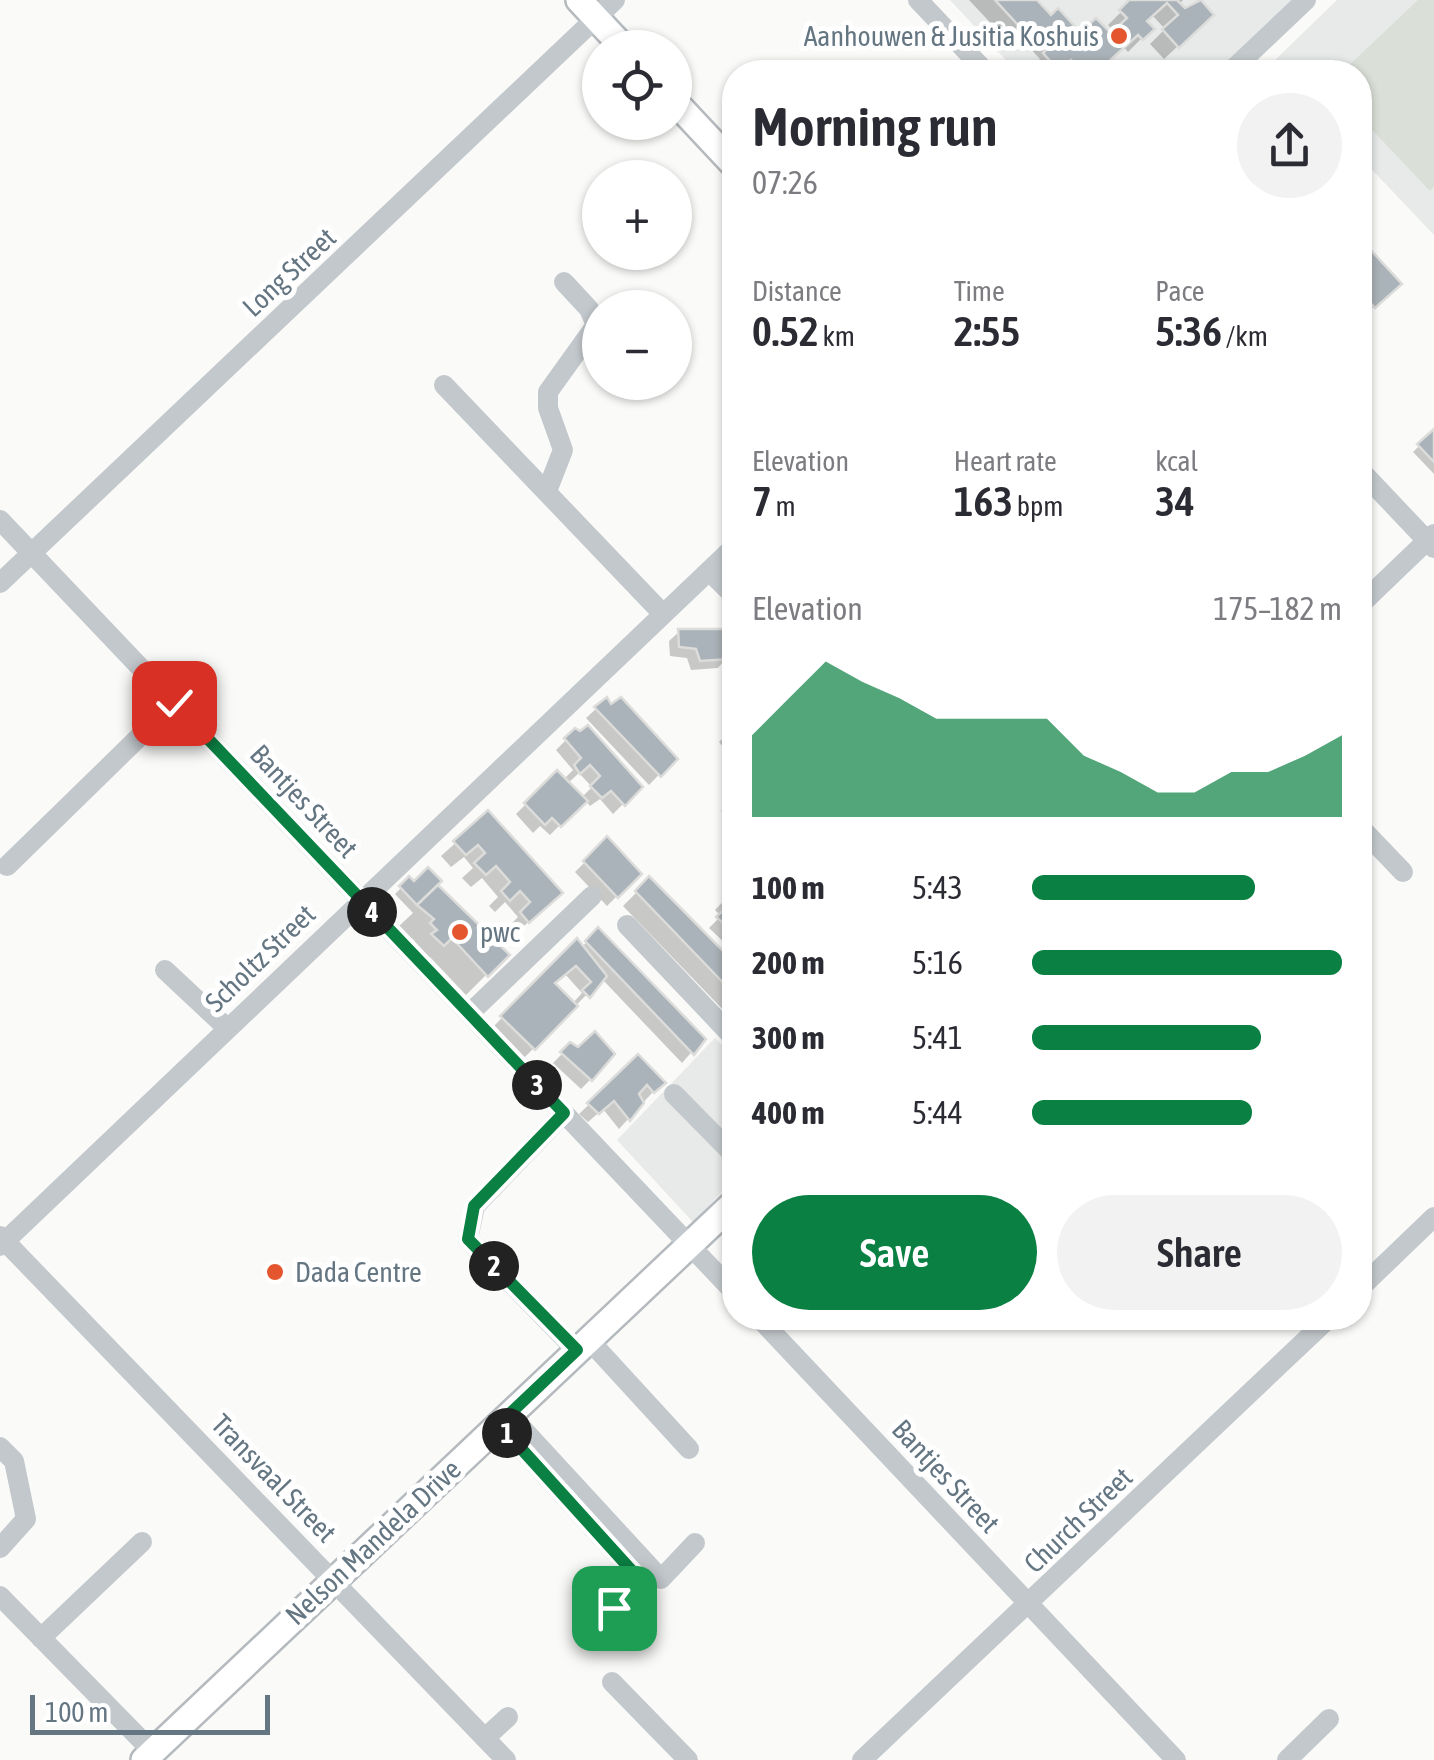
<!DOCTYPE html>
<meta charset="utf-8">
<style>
:root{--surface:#fff;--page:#f2f2f3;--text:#2b2b33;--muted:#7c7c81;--accent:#0b8043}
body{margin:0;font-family:"Asap Condensed",sans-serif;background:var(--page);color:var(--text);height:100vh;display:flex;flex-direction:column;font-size:38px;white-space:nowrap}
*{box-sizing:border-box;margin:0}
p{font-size:32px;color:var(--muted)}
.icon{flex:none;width:55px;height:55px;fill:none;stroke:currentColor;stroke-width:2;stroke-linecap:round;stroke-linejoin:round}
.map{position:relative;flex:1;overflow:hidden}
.panel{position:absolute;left:722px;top:60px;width:650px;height:1270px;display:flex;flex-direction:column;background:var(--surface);border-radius:40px;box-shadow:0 2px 8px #0004}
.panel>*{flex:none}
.buttons{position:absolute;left:582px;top:30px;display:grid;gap:20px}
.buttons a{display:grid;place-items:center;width:110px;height:110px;border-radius:50%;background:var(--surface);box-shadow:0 2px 8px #0004;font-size:50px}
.scale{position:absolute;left:30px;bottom:25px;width:240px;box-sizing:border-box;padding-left:10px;border:5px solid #657683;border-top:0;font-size:28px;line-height:35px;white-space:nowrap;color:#657683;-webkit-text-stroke:8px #fff;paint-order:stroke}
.pin{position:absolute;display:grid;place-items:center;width:85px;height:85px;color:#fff;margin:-42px;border-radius:20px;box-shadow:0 5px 15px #0006}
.km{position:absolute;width:50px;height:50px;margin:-25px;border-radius:50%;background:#222;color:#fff;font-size:28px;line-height:50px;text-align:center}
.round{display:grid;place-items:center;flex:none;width:105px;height:105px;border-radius:52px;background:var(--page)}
.summary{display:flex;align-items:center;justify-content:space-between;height:170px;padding:0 30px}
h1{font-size:55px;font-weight:600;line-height:75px}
.stats{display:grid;grid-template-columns:repeat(3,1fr);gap:15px;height:170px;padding:10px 30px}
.stats div{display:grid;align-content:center}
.stats b{font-size:42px;font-weight:600}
.stats small{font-size:28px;font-weight:400}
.stats p{font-size:28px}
.chart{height:280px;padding:20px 30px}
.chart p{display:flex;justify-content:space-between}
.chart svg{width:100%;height:180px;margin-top:10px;fill:var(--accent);opacity:.7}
.primary-button{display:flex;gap:20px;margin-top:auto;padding:20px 30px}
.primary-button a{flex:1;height:115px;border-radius:60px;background:var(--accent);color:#fff;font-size:40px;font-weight:600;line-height:115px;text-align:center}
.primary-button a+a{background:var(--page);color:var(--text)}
ul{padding:0 30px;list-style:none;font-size:32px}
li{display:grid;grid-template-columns:160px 120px 1fr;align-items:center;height:75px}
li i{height:25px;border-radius:12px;background:var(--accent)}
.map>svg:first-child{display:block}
.built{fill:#e8e9e9}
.green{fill:#dadfd7}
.shadow{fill:#0003;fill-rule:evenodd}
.building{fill:#aab3b9;stroke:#dcdcda;stroke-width:2.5}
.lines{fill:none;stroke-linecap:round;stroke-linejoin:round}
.major-casing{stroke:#b5babe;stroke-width:30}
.minor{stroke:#c3c8cc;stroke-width:20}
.major{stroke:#fff;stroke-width:25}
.route-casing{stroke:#fff;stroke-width:20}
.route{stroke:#0b8043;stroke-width:12}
.poi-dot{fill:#e4572e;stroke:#fff;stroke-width:4}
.labels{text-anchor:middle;stroke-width:10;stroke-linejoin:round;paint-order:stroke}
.poi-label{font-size:28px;fill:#657683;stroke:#fff;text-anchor:start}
.street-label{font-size:28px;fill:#657683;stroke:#fff}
</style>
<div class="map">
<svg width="1434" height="1760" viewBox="0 0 1434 1760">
<rect width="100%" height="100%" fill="#fafaf8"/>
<g class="built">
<polygon points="950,0 1293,0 1216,72 1017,72"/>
<polygon points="1337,0 1434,0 1434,235 1360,157 1360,72 1279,72 1271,64"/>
<polygon points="715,1038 735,1059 735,1178 693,1222 617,1140"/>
</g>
<polygon class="green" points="1418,0 1434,0 1434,186 1430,191 1360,117 1360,72 1342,72"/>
<g class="shadow">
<polygon points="969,0 1034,0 1051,19 1081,36 1096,21 1111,37 1115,33 1108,25 1133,0 1183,0 1178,5 1184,12 1198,0 1211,15 1164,59 1150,44 1165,29 1152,15 1144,22 1151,29 1128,52 1123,46 1102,65 1107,72 1035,72 1031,68 1040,59 1024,42 1015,49"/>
<polygon points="1360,255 1398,284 1364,316 1360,311"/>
<polygon points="1434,432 1434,474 1413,452"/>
<polygon points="735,631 735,648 718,668 691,670 687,658 670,656 669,641 679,632"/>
<polygon points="596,709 674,759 649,785 586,718"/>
<polygon points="735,727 735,745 724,748 719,742"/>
<path d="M575 731 640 787 613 814 600 799 590 806 585 800 550 835 540 826 533 833 516 814 557 773 563 780 573 770 556 750ZM579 773 592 787 581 798 567 784Z"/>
<polygon points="735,757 735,781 723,769"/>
<polygon points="735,798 735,825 721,811"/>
<polygon points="488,814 546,906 514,935 508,927 518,917 505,902 495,912 489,906 498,897 482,878 471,887 462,878 473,868 464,857 451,867 441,856"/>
<polygon points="607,840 639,874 607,906 575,872"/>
<polygon points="409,880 434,886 506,955 466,995 430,957 422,965 411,945 415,941 398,927 413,913 395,894"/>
<polygon points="649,880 735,967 735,1014 731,1018 623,906"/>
<polygon points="735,889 735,941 729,947 709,928 721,916 715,910"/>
<path d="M598 930 703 1039 682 1063 602 979 524 1058 492 1028 577 942 581 948ZM565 974 582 993 572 1004 552 984Z"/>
<polygon points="570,1046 591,1079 581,1089 553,1063"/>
<polygon points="638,1058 662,1082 619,1129 603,1109 588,1122 579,1114"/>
</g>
<g class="building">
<polygon points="995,0 1037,0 1051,15 1058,8 1089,42 1084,51 1098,37 1087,26 1096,18 1111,33 1127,18 1119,10 1129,0 1177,0 1185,8 1201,0 1214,15 1179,48 1162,29 1178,15 1167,3 1147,21 1155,29 1143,40 1138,35 1105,65 1110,72 1083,72 1071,60 1059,71 1043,53 1052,44 1039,30 1030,38"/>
<polygon points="1367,246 1402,284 1375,308 1360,291 1360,251"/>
<polygon points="1434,429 1434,462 1417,444"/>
<polygon points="678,629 735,629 730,659 700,661 696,649 679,647"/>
<polygon points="607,697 611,704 621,697 678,759 661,777 594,707"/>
<polygon points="588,725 643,787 625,806 611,791 602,798 590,786 600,776 590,765 580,774 574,765 581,758 564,738 575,728 580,731"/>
<polygon points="557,770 588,801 561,827 552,818 545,825 524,803"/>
<polygon points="488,810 563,893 529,923 520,912 530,902 520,891 510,901 501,891 510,882 496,866 486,875 474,863 485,853 478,845 466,855 453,841"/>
<polygon points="607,836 642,874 618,898 583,861"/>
<polygon points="428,867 442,881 417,905 399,886 409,876 414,881"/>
<polygon points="649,876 735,963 735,995 635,891"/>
<polygon points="438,885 510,955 488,977 452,938 444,946 431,934 437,930 430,923 434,919 417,905"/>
<polygon points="735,886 735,933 716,917 729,905 723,898"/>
<polygon points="598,927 706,1039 694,1055 585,941"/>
<polygon points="577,938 607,976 590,998 582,990 591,982 576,966 555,983 578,1006 535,1050 500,1016"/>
<polygon points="595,1031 615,1054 592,1081 560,1052 570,1042 578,1047"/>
<polygon points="638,1054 666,1083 654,1093 647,1085 639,1094 644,1103 630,1121 614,1101 599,1114 587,1103"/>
</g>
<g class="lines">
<g class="major-casing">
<g id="major">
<polyline points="579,0 624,48"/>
<polyline points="675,102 735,166"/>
<polyline points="144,1760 735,1202"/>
</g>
</g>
<g class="minor">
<polyline points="918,0 986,72"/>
<polyline points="1230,72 1306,0"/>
<polyline points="444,385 663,614"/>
<polyline points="1360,470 1434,548"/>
<polyline points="547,491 563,450 548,408 548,392 596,325 589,309 564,282"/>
<polyline points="0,520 735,1293"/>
<polyline points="709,571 735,597"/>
<polyline points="0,583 615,0"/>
<polyline points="1360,605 1434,534"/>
<polyline points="1360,827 1403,872"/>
<polyline points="7,866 174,703"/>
<polyline points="627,925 735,1039"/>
<polyline points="165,970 227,1028"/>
<polyline points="470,1013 592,896"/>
<polyline points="674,1094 735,1156"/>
<polyline points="564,1113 475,1206 468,1239 577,1351"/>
<polyline points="0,1236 506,1760"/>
<polyline points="0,1246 735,546"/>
<polyline points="1360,1288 1434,1217"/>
<polyline points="759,1318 1176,1760"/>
<polyline points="589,1340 689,1449"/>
<polyline points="509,1414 661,1579 695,1543"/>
<polyline points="499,1424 642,1582 614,1609"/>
<polyline points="0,1447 14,1461 26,1519 0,1548"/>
<polyline points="0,1596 153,1752"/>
<polyline points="41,1638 142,1542"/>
<polyline points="612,1682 688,1760"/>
<polyline points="485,1738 508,1717"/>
<polyline points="862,1760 1329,1318"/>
<polyline points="1287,1760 1329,1719"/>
</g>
<use href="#major" class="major"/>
</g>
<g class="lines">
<g class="route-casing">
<polyline id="route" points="174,703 564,1113 474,1206 468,1239 577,1350 499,1424 642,1582 614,1608"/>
</g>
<use href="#route" class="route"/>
</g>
<g class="poi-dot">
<circle cx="1119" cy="36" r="10"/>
<circle cx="460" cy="932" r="10"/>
<circle cx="275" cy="1272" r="10"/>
</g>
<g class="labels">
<g class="poi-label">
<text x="1099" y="46" text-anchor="end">Aanhouwen &amp; Jusitia Koshuis</text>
<text x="480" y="942">pwc</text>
<text x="295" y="1282">Dada Centre</text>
</g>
<g class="street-label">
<text transform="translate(289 272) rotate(-43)" y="10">Long Street</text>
<text transform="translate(304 801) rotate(47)" y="10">Bantjes Street</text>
<text transform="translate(260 958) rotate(-44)" y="10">Scholtz Street</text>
<text transform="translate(946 1476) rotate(47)" y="10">Bantjes Street</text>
<text transform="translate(274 1478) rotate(46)" y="10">Transvaal Street</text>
<text transform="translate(1078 1520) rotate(-44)" y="10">Church Street</text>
<text transform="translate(373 1542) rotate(-43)" y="10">Nelson Mandela Drive</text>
</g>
</g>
</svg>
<div class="buttons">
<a><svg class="icon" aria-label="locate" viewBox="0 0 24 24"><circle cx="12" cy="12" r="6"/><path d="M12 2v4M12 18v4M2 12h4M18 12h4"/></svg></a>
<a>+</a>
<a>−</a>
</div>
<div class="scale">100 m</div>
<div class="pin" style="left:614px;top:1608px;background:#1e9e55"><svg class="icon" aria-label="arrive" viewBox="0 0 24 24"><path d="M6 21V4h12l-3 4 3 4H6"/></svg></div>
<div class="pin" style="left:174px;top:703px;background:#d93025"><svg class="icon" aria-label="check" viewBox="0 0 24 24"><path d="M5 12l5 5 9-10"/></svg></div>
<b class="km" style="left:507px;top:1433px">1</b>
<b class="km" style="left:494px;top:1266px">2</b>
<b class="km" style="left:537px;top:1085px">3</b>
<b class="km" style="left:372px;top:912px">4</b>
<section class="panel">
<div class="summary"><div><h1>Morning run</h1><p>07:26</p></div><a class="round"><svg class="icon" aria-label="share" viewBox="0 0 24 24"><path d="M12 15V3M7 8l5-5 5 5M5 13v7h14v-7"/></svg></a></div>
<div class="stats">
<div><p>Distance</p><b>0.52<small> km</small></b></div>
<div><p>Time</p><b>2:55</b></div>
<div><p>Pace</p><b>5:36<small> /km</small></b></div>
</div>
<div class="stats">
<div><p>Elevation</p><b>7<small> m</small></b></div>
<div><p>Heart rate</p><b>163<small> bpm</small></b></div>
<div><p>kcal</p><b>34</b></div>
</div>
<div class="chart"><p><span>Elevation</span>175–182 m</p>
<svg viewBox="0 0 160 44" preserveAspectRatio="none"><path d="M0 44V24L10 15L20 6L30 11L40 15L50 20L60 20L70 20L80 20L90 29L100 33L110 38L120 38L130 33L140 33L150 29L160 24V44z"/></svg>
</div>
<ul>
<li><b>100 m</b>5:43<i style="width:72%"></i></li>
<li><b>200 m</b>5:16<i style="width:100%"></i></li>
<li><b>300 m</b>5:41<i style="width:74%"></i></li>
<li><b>400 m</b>5:44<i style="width:71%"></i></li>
</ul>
<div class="primary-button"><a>Save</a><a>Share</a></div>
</section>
</div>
